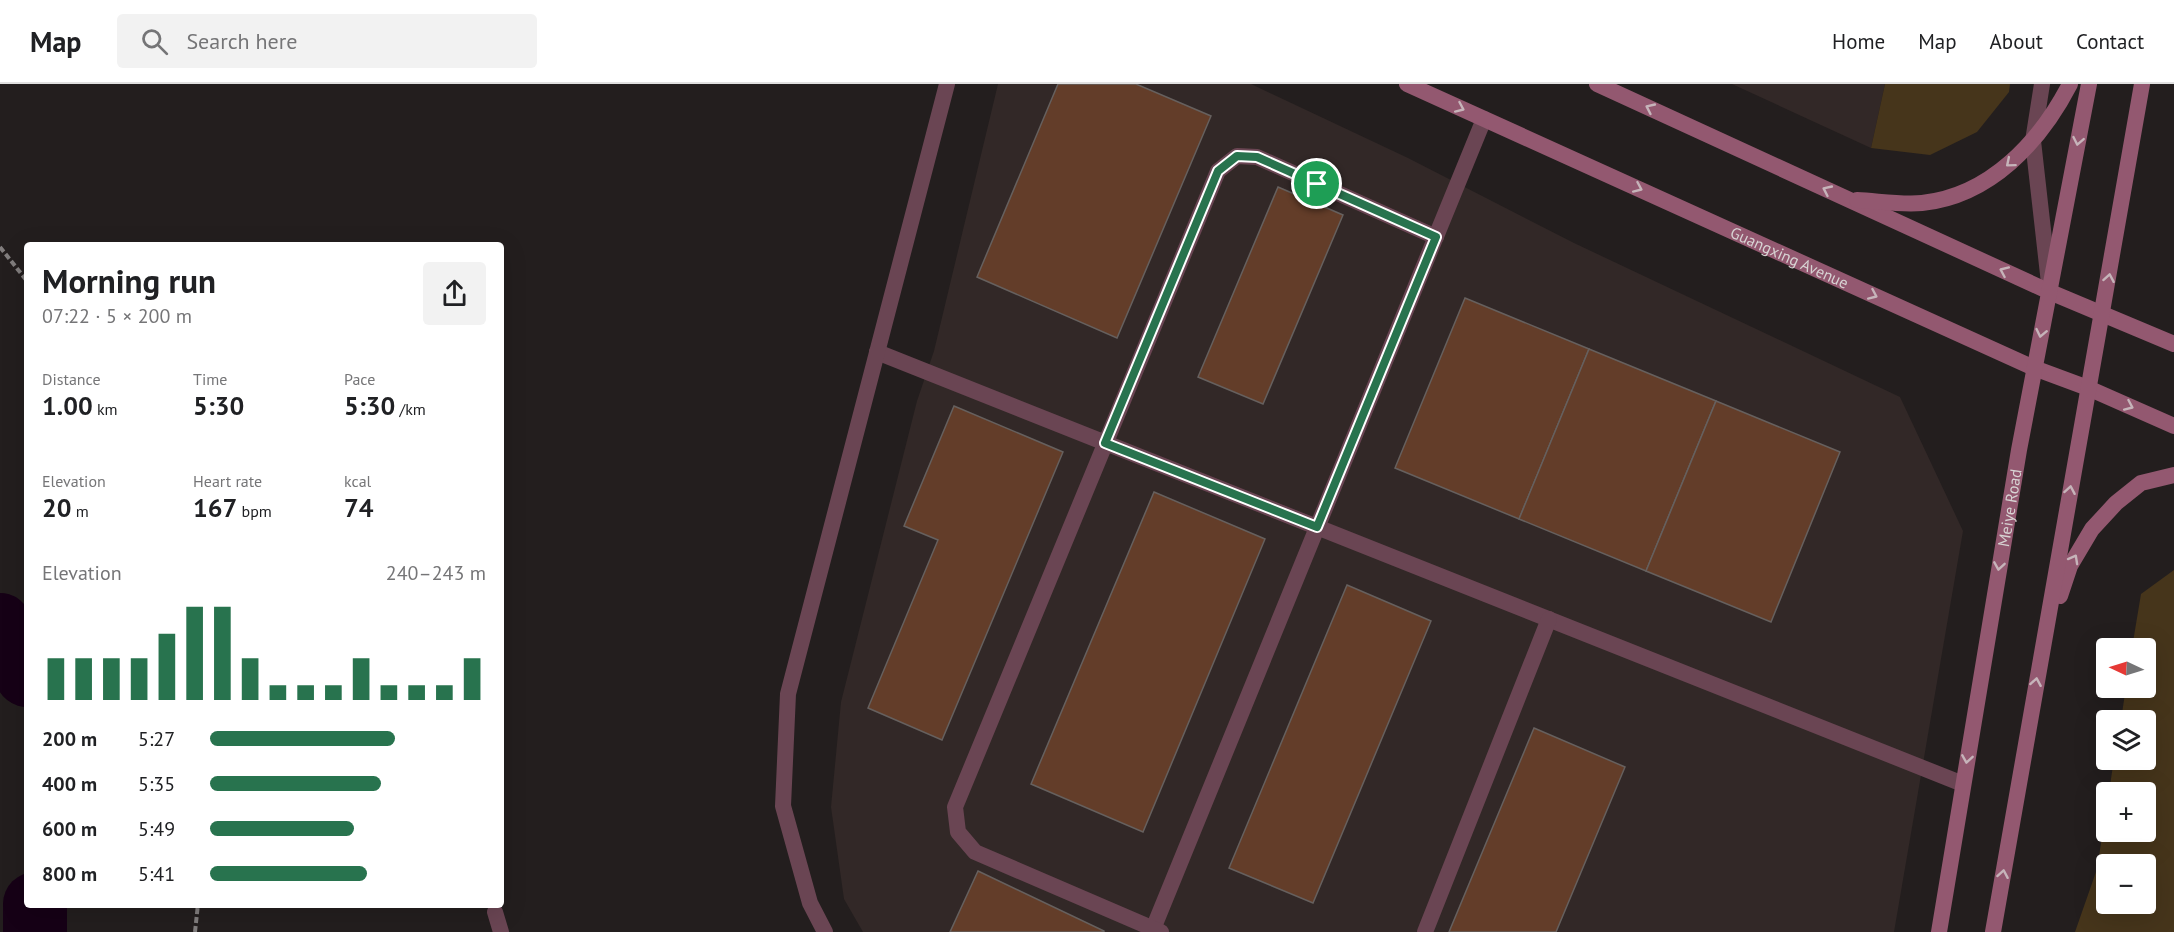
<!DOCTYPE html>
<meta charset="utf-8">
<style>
:root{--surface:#fff;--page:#f2f2f2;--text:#202124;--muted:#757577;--line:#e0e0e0;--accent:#28734e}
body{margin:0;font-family:"PT Sans",sans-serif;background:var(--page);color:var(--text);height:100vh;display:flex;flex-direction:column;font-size:22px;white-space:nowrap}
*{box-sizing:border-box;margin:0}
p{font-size:20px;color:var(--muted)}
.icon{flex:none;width:33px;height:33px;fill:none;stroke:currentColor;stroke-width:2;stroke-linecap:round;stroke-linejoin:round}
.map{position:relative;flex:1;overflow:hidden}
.side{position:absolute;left:24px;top:158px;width:480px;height:666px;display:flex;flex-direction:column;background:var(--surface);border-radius:6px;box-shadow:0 6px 24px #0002}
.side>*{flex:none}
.needle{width:39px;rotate:274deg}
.buttons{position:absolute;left:2096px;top:554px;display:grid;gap:12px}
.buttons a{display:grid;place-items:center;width:60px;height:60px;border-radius:6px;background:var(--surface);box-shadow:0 6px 24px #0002;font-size:30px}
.pin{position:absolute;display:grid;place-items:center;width:51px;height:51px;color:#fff;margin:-26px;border:3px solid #fff;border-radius:50%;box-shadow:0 2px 6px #0007}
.round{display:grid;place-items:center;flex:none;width:63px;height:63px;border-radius:6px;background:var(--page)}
.head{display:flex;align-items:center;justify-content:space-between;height:102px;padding:0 18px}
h1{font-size:33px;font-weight:800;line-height:45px}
.metrics{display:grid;grid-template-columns:repeat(3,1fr);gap:9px;height:102px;padding:6px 18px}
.metrics div{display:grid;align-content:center}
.metrics b{font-size:26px;font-weight:800}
.metrics small{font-size:16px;font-weight:400}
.metrics p{font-size:16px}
.chart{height:168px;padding:12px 18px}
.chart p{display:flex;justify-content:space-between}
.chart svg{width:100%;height:108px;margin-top:6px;stroke:var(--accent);stroke-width:6}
ul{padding:0 18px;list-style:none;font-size:20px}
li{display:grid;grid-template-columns:96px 72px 1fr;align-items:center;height:45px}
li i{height:15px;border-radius:8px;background:var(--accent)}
header{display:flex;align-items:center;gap:36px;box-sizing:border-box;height:84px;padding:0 30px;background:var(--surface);border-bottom:2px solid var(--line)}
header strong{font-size:28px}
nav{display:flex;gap:33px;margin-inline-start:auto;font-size:21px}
.search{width:420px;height:54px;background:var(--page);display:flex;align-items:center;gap:15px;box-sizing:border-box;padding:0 21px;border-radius:6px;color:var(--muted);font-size:22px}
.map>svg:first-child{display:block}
.built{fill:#322827}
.green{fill:#46351b;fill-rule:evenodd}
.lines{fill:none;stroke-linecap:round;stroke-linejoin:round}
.river{stroke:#160116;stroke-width:64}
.building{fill:#633d29;stroke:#66605e;stroke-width:1.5}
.path{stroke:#817d7d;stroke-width:4;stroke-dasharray:6 3;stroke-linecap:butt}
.service{stroke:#6a4553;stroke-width:16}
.minor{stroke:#6a4553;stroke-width:16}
.tertiary{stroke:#6a4553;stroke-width:16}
.secondary{stroke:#935870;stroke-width:16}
.oneway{stroke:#c6b4ba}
.route-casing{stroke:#fff;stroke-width:12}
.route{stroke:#28734e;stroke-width:8}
.labels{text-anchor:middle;stroke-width:5;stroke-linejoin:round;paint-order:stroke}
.street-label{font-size:16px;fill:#d7d3d3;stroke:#231e1e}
</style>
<header>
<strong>Map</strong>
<div class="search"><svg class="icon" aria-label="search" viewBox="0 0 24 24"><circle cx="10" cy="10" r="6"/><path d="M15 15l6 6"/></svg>Search here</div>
<nav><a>Home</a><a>Map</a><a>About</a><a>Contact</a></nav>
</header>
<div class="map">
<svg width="2174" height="848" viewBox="0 0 2174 848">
<rect width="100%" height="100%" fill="#231e1e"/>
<g class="built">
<polygon points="998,0 1251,0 1408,74 1574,159 1900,313 1963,447 1894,848 863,848 844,815 831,723 841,618 917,317 934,267"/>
<polygon points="1732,0 1885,0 1871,64"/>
</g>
<g class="green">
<polygon points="1885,0 2010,0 2009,8 1977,48 1930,71 1871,64"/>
<path d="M2174 486V848H2075L2097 785 2106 727V747H2145V708H2109L2114 675H2145V636H2121L2126 603H2145V564H2132L2141 510ZM2106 780H2145V819H2106Z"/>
</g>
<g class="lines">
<g class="river">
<polyline points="0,541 27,591"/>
<polyline points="35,820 35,848"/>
</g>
</g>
<g class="building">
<polygon points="1058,0 1136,0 1211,32 1117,254 977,193"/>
<polygon points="1278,103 1343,131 1263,320 1198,293"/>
<polygon points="1465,214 1589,265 1519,435 1395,384"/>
<polygon points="1589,265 1716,317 1646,487 1519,435"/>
<polygon points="1716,317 1840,368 1771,538 1646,487"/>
<polygon points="954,322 1063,368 942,656 868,624 938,456 904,442"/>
<polygon points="1154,408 1265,455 1143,748 1031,700"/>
<polygon points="1347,501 1431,537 1313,819 1229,784"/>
<polygon points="1534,644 1625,683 1556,848 1449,848"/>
<polygon points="978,787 1104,847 1104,848 950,848"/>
</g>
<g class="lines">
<g class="path">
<polyline points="0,163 27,197"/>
<polyline points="195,848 198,820"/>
</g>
<g class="service">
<polyline points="877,268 1963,700"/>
<polyline points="1153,845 1484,35"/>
<polyline points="1161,848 975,768 958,748 955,723 1218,87 1237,72 1257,73 1436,153"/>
<polyline points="1425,848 1549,535"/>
</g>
<g class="minor">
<polyline points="2042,0 2033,57 2049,199"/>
<polyline points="495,828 501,848"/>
</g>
<polyline class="tertiary" points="825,848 810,819 783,722 788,610 947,0"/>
<g class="secondary">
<path id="s1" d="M1407 0 2034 284 2088 304 2174 342"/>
<polyline points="1597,0 2050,208 2174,260"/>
<path d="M1857 116C1878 117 1901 121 1922 119 1990 112 2040 58 2070 0"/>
<polyline points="2060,512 2070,482 2092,445 2116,419 2141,399 2174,391"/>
<path id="s2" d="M1939 848 2019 366 2089 0"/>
<polyline points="1993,848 2142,0"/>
</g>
</g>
<defs><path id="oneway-chevron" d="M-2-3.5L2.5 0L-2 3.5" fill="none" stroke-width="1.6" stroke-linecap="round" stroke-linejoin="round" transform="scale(1.5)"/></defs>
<g class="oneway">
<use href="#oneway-chevron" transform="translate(1460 24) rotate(24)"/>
<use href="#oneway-chevron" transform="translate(1650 24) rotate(-155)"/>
<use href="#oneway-chevron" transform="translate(2078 57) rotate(101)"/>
<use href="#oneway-chevron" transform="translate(2010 79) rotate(140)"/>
<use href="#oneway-chevron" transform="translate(1638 104) rotate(24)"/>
<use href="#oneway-chevron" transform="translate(1827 106) rotate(-155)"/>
<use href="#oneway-chevron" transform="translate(2004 187) rotate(-156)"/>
<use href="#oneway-chevron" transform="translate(2109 194) rotate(-80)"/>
<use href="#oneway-chevron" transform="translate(1873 211) rotate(24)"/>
<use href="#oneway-chevron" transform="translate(2041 249) rotate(102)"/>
<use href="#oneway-chevron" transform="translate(2129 322) rotate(24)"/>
<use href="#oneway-chevron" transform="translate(2070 406) rotate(-80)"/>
<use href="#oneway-chevron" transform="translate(2074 475) rotate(-61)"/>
<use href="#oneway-chevron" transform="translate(1999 482) rotate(99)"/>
<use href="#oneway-chevron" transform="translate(2036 598) rotate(-80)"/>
<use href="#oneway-chevron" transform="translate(1967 675) rotate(99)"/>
<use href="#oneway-chevron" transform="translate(2003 790) rotate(-80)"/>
</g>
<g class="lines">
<g class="route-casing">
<polygon id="route" points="1237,72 1257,73 1436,153 1317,443 1105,359 1218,87"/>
</g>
<use href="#route" class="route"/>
</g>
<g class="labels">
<g class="street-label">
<text dy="6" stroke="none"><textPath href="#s1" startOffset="420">Guangxing Avenue</textPath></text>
<text dy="6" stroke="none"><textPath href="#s2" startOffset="430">Meiye Road</textPath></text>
</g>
</g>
</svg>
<div class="buttons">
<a><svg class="needle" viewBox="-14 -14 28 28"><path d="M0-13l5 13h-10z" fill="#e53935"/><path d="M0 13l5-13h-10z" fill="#757577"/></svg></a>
<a><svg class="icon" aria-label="layers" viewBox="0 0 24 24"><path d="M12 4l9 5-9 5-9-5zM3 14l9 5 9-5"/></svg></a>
<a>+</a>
<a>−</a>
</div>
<div class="pin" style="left:1317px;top:100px;background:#1e9e55"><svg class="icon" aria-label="arrive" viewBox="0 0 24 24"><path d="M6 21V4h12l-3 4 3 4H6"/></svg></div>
<section class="side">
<div class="head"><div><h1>Morning run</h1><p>07:22 · 5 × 200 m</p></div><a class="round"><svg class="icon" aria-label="share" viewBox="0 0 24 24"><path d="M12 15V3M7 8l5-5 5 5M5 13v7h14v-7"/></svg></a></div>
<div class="metrics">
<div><p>Distance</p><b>1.00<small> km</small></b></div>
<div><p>Time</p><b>5:30</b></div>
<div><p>Pace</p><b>5:30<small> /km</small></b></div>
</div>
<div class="metrics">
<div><p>Elevation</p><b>20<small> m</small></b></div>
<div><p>Heart rate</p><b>167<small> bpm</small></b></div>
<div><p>kcal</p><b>74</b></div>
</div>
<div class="chart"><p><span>Elevation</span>240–243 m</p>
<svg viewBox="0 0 160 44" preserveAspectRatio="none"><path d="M5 44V27M15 44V27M25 44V27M35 44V27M45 44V17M55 44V6M65 44V6M75 44V27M85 44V38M95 44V38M105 44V38M115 44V27M125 44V38M135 44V38M145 44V38M155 44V27"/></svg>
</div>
<ul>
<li><b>200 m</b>5:27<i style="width:67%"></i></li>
<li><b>400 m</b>5:35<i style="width:62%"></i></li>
<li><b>600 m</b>5:49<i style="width:52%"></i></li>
<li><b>800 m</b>5:41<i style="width:57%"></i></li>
</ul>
</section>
</div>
